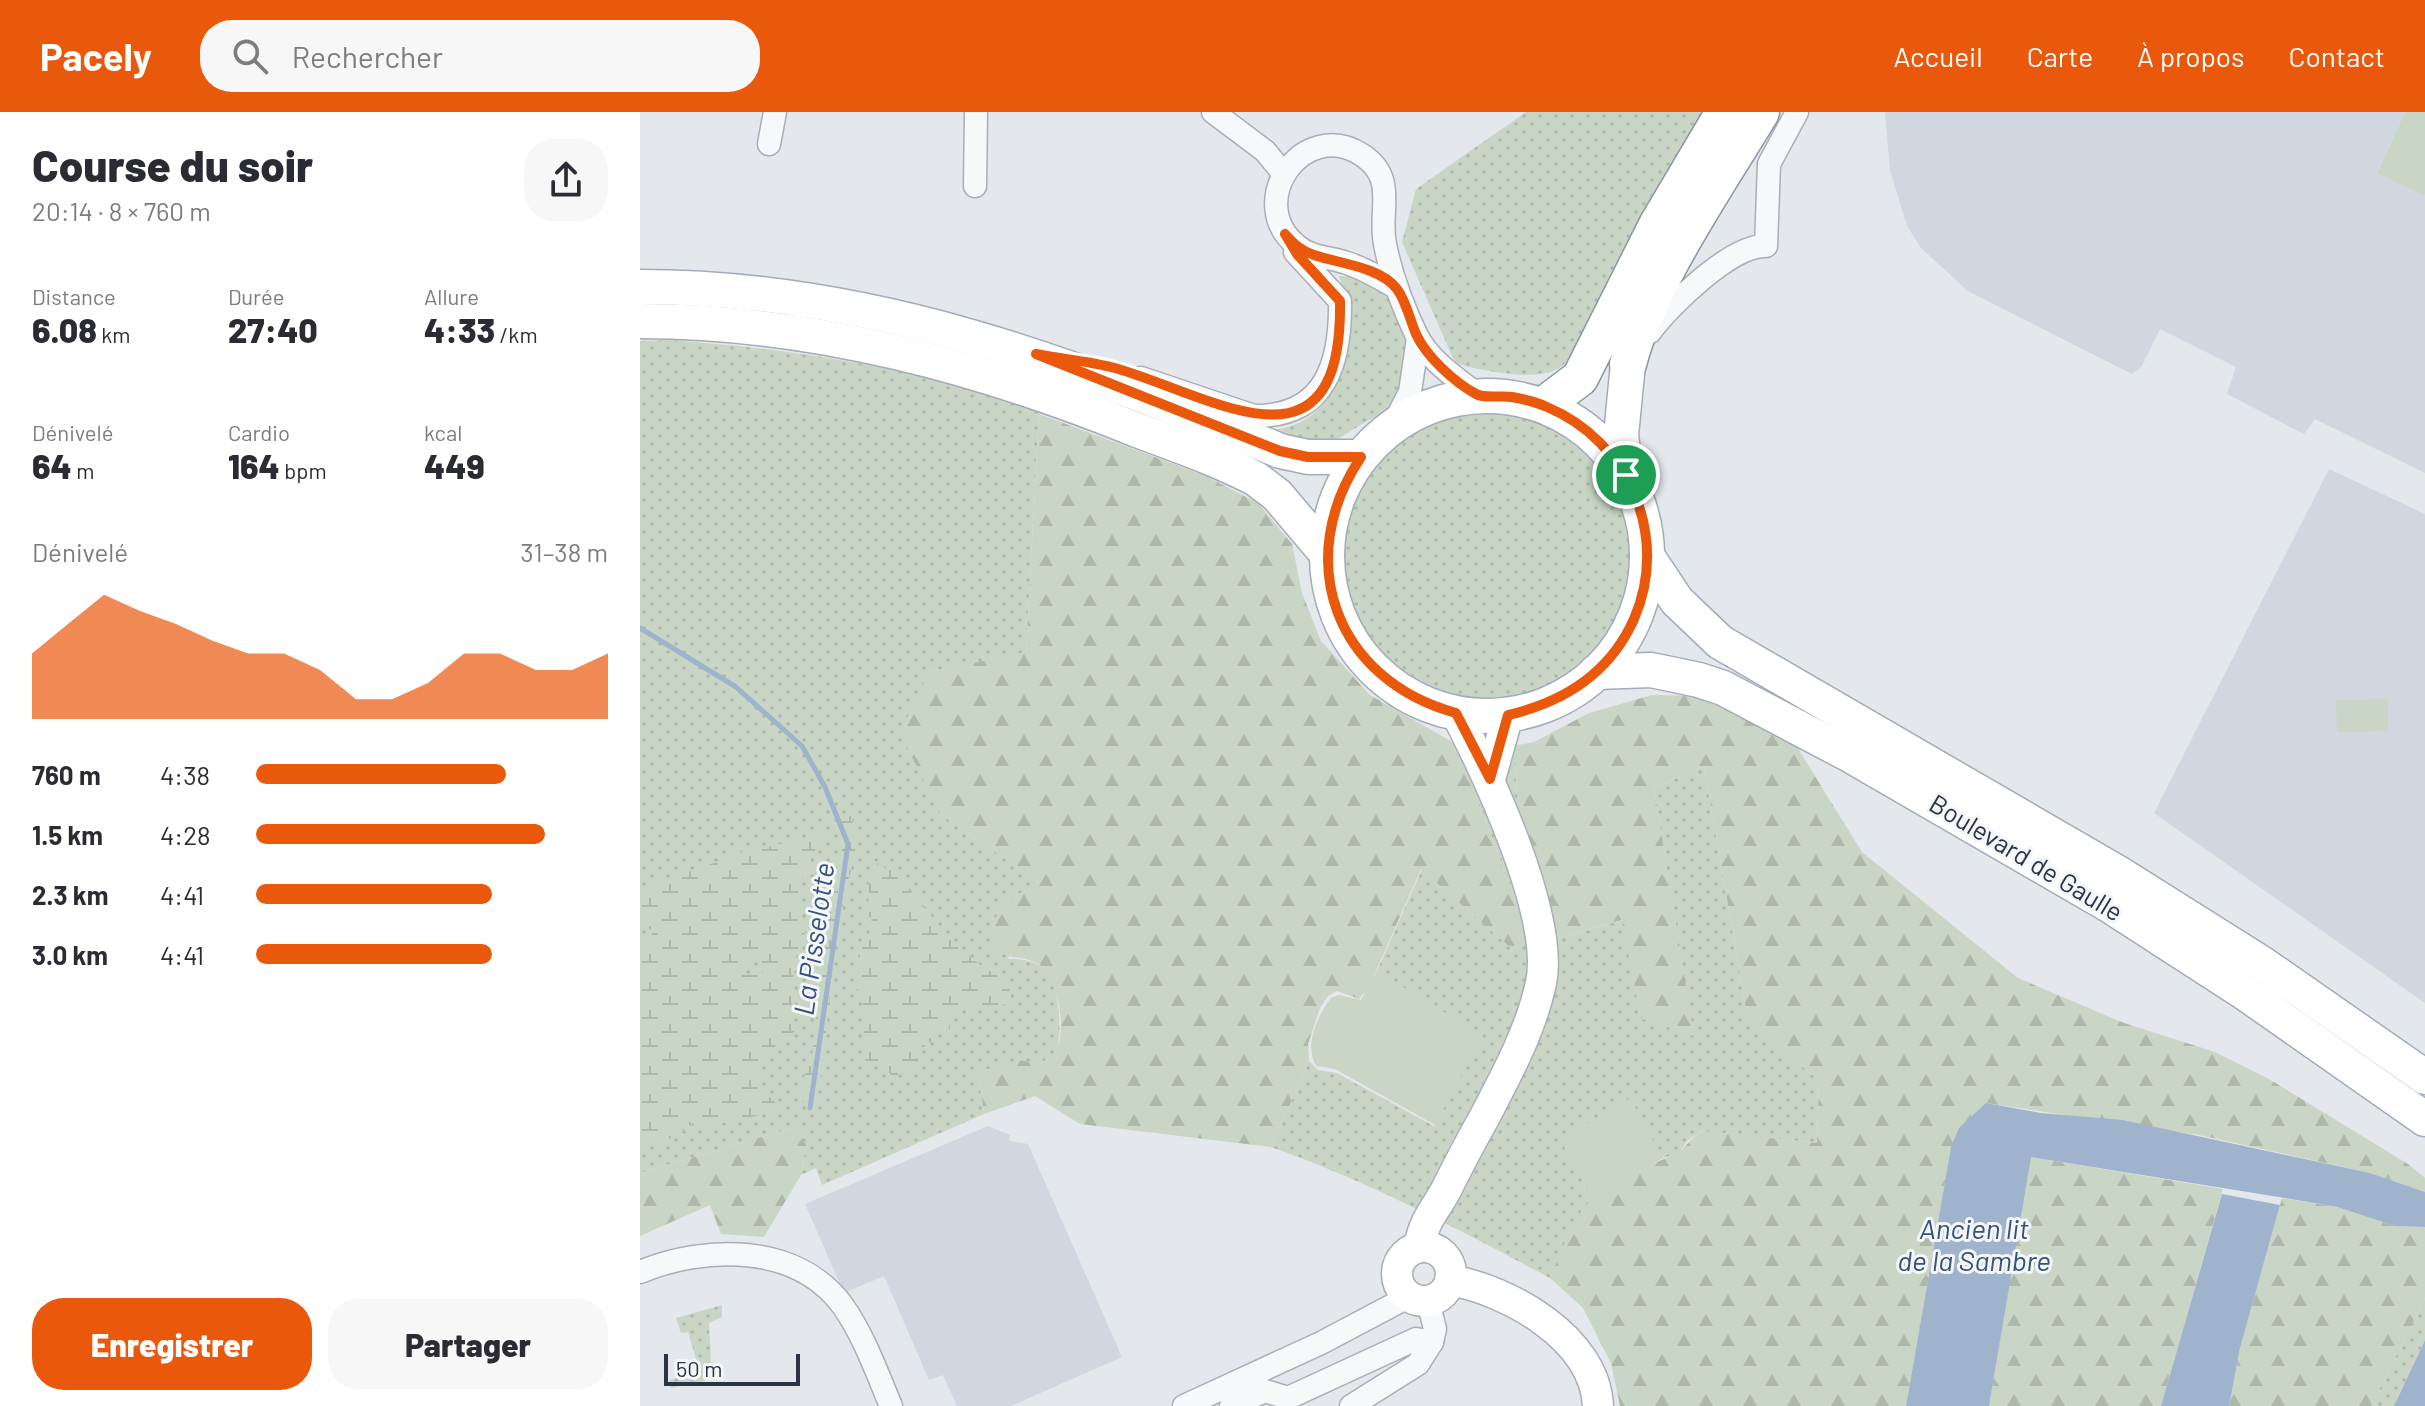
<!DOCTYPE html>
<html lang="fr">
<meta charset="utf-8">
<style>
:root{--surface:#fff;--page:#f7f7f7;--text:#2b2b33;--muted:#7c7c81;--accent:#ea580c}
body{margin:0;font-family:Barlow,sans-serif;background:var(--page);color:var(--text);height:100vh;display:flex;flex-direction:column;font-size:30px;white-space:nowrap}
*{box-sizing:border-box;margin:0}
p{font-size:26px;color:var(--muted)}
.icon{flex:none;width:44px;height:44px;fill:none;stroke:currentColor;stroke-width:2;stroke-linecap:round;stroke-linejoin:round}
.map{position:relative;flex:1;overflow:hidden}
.side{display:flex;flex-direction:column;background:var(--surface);width:640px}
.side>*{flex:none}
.scale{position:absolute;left:24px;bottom:20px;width:136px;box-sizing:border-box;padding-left:8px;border:4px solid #2b3445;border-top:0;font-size:22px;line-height:28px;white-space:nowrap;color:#2b3445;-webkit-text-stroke:6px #f4f6f9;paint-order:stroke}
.pin{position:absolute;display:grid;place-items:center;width:68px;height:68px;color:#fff;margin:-34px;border:4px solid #fff;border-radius:50%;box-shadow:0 2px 8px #0007}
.round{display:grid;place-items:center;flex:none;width:84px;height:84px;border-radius:32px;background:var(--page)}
.overview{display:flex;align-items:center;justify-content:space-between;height:136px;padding:0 32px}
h1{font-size:44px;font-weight:800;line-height:60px}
.metrics{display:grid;grid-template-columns:repeat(3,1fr);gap:12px;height:136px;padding:8px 32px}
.metrics div{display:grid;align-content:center}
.metrics b{font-size:34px;font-weight:800}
.metrics small{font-size:22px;font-weight:400}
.metrics p{font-size:22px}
.chart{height:224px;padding:16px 32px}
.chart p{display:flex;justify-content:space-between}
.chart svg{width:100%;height:144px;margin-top:8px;fill:var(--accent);opacity:.7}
.action{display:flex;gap:16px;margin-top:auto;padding:16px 32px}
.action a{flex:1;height:92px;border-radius:32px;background:var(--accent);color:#fff;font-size:32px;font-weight:800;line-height:92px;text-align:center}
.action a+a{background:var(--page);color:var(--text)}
ul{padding:0 32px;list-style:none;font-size:26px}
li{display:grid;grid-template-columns:128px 96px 1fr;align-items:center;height:60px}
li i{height:20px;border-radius:10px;background:var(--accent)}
header{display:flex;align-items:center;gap:48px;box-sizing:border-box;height:112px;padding:0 40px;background:var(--accent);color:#fff}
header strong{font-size:38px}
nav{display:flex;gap:44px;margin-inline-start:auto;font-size:28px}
.search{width:560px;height:72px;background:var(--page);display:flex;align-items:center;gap:20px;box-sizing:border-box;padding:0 28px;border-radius:32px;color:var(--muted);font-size:30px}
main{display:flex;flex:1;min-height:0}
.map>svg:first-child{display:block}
.built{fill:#d2d6de}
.grass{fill:url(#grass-dots)}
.forest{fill:url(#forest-firs)}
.wetland{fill:url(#wetland-marsh);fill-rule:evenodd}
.pitch{fill:#c9d6c5}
.water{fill:#9fb4cc}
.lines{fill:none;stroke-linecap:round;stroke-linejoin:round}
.stream{stroke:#9fb4cc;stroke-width:5}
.minor-casing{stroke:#a9aeb7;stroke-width:25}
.secondary-casing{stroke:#a9aeb7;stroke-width:33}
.primary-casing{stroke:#a3abb8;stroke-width:37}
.trunk-casing{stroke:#8b94a3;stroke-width:39}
.minor{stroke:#f7f8fa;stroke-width:22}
.secondary{stroke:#fff;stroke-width:30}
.primary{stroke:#fff;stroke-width:34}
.trunk{stroke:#fff;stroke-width:36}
.route-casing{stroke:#fff;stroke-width:16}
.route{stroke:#ea580c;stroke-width:10}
.labels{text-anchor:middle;stroke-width:6;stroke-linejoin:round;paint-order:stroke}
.street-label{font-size:26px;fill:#2b3445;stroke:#f4f6f9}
.water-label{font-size:28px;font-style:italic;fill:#34527a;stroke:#f4f6f9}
</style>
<header>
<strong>Pacely</strong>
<div class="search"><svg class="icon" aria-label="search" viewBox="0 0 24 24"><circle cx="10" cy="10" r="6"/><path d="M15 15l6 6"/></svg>Rechercher</div>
<nav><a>Accueil</a><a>Carte</a><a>À propos</a><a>Contact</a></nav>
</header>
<main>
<section class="side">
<div class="overview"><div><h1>Course du soir</h1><p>20:14 · 8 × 760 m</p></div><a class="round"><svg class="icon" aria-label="share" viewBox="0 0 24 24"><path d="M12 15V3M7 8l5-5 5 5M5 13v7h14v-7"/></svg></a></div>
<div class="metrics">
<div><p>Distance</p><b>6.08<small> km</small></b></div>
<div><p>Durée</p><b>27:40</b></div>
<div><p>Allure</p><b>4:33<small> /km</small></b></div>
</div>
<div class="metrics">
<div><p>Dénivelé</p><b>64<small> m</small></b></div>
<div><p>Cardio</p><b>164<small> bpm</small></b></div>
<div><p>kcal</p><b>449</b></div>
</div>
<div class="chart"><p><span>Dénivelé</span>31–38 m</p>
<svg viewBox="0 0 160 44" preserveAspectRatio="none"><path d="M0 44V24L10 15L20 6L30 11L40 15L50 20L60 24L70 24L80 29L90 38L100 38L110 33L120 24L130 24L140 29L150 29L160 24V44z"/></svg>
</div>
<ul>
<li><b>760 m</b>4:38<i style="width:71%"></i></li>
<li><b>1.5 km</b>4:28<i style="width:82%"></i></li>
<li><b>2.3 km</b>4:41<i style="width:67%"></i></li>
<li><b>3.0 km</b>4:41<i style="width:67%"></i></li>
</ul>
<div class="action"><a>Enregistrer</a><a>Partager</a></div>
</section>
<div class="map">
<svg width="1785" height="1294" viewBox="0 0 1785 1294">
<defs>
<pattern id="grass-dots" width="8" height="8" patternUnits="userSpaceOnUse" patternTransform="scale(2)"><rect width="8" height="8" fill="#c9d6c5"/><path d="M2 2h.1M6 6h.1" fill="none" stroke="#adb8ab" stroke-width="1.8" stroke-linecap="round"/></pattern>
<pattern id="forest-firs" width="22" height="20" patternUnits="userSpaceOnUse" patternTransform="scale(2)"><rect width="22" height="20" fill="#c9d6c5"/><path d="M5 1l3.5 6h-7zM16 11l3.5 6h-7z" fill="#adb8ab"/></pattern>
<pattern id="wetland-marsh" width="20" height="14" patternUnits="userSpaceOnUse" patternTransform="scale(2)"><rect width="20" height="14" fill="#c9d6c5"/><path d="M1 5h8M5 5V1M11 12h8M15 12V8" fill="none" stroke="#adb8ab"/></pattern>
</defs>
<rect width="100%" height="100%" fill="#e4e7ec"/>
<g class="built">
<polygon points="1245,0 1765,0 1737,60 1785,84 1785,361 1675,307 1664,322 1587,282 1596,255 1520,217 1502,254 1492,262 1328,179 1281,136 1267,114 1250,58"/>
<polygon points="1689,357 1785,402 1785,891 1514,701"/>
<polygon points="348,1014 370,1023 369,1029 388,1032 482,1245 371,1294 317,1294 303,1263 289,1268 244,1164 204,1181 165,1092"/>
</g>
<g class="grass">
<path d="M886 0H1062L946 223C939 233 931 246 922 254 901 272 839 258 815 251L762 130 776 77Z"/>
<path d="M699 164C760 164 787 240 757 287 749 299 728 308 717 315 704 324 687 334 671 333 659 332 643 322 631 318 704 314 718 219 699 164Z"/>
<path d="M28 228C153 237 281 255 399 301L386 541 289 560 300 702 399 770 368 847C384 846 404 850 412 866 418 880 424 927 415 940 412 945 404 949 400 952L379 949 338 960 344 1002 182 1073 176 1056 161 1063 166 1034 155 1015 0 1061V229Z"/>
<circle cx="847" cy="444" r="143"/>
<path d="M818 633 874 634 879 716 908 780 918 826 983 808 1001 906 1053 923 1014 676 1064 654 1107 903 1129 928 1179 968 1177 1031 1062 1019 1047 1029 1039 1041 1023 1046 952 1086 910 1166C820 1118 728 1069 631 1035L669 949 678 958 697 961 794 1014 842 924 737 859 782 757 872 837 886 818Z"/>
<polygon points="1785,1186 1785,1228 1754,1294 1731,1294"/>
<polygon points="82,1193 82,1205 69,1211 71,1249 65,1269 31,1276 29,1268 55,1263 59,1257 48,1220 41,1221 36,1206"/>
</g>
<g class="forest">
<path d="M399 302 566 364 618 391 652 432 662 481 681 529 730 583 818 633 886 818 872 837 781 757 729 875 719 887 697 879 688 884 680 896 668 932 669 949 631 1035 440 1012 395 984 344 1002 338 960 379 948 400 952C404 949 412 945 415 940 428 921 418 866 400 853 384 843 371 849 354 837 351 792 365 791 399 770L300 702 260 621 289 560 386 540Z"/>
<path d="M1012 583 1069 584 1117 607 1157 635 1222 740 1378 866 1484 911 1575 940 1629 967 1768 1052 1785 1066V1080L1730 1061 1559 1023 1346 991 1311 1035 1266 1294H980L971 1251 943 1196 910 1166C921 1143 933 1102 954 1085 977 1067 1009 1054 1035 1042 1045 1038 1051 1024 1063 1019L1177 1031 1179 968 1129 928 1107 903 1064 654 1014 676 1054 924 1001 906 982 808 918 826 908 780 879 716 874 634 894 630 949 601Z"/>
<polygon points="155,1015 166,1033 161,1063 124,1125 81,1122 70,1093 0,1124 0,1061"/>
<polygon points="1390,1045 1583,1077 1521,1294 1349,1294"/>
<polygon points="1642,1086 1697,1095 1755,1114 1785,1115 1785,1186 1731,1294 1589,1294 1600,1236"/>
</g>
<g class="wetland">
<polygon points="212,703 215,739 197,822 180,971 174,985 162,990 159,979 172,944 185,827 201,734 196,712"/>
<path d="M183 721 158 776V801L166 817 154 851 152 897 156 918 120 946V976L136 991 135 1000 69 1014 55 1010 26 1029 0 1033V829L10 827 13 819 0 811V777L94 744 93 741 100 738 101 742ZM111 847 121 849 123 861 107 863 104 855Z"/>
<path d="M238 748 246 757H255C281 792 327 855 368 868L372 892C349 894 326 891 309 909L310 917 294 920V927L277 940 273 959 251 965 246 951H230L224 947 223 885 217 880 221 829 228 828 232 805 225 806 230 781 221 773 232 772Z"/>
</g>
<g class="pitch">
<polygon points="1765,0 1785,0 1785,84 1737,61"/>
<polygon points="1748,587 1748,619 1697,620 1696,588"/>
<path d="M737 859 843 924 795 1013 695 957 676 954C664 933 677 905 691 886L699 883 721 888Z"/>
<polygon points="990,986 1023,1046 952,1086 920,1027"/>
</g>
<g class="water">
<polygon points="1346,991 1401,1001 1483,1008 1730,1061 1785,1080 1785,1115 1755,1114 1697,1095 1651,1087 1391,1045 1349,1294 1266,1294 1311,1035 1319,1016"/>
<polygon points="1582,1082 1640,1093 1600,1236 1589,1294 1521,1294"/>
<polygon points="1785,1228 1785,1294 1754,1294"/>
</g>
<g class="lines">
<polyline class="stream" points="0,516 96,575 162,634 185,675 208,732 170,996"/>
<g class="minor-casing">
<g id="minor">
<polyline points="573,0 625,39 643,61"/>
<polyline points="129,32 135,0"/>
<polyline points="335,74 336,0"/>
<path d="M757 176C740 166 725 157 707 151 690 145 670 146 656 133 604 89 664 5 722 43 758 66 738 99 745 132 751 163 763 195 777 224 790 249 816 266 838 283"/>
<path d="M1010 220C1029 194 1092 132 1126 134L1129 52 1157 0"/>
<path d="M501 266 614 304C686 305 701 250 700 189L655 140"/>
<polyline points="752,315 770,280 778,226"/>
<path d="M0 1160C65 1133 157 1131 203 1194 224 1224 237 1261 251 1294"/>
<polyline points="788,1189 795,1217 792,1230"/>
<polyline points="544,1294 681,1231 768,1185"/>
<polyline points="591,1294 625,1279 648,1286 776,1227 792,1230 778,1252 711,1294"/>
</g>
</g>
<g class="secondary-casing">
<g id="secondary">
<polyline points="850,667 868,603"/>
<path d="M779 1135C785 1105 794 1101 807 1076 819 1052 831 1029 844 1006 866 964 891 918 901 871 915 804 847 661 816 601"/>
<circle cx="784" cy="1162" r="27"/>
<path d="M810 1168C868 1178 955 1226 958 1294"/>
</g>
</g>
<g class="primary-casing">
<g id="primary">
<path d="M0 175C230 175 431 251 640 339L668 345H721"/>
<path d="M0 209C172 209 339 254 497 318 537 333 578 347 616 367L637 383 687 442"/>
<circle cx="847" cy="444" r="160"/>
<polyline points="986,363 981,323 988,252"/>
<polyline points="1007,444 1037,489 1080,530 1478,761 1624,853 1785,965"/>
<polyline points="956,560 1011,558 1059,568 1083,576 1210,643 1469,793 1605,881 1785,1007"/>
</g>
</g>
<g class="trunk-casing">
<g id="trunk">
<path d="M988 252C1008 172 1078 72 1121 0"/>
<polyline points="904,293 940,266 1017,113 1084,0"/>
</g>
</g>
<use href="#minor" class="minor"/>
<use href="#secondary" class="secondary"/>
<use href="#primary" class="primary"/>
<use href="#trunk" class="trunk"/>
</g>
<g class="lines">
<g class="route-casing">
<path id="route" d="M645 122C653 131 661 139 674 143 697 151 741 155 757 177 766 189 770 208 776 222 786 244 814 270 836 282 845 287 861 283 872 285 883 287 896 290 907 295 989 329 1030 425 994 507 970 561 924 590 868 603L850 667 816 601C695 568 652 448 721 345H668L640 339 396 242C422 247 449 249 475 256 573 284 703 374 700 189L657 142Z"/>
</g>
<use href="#route" class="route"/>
</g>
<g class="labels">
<g class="street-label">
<text transform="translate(1386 746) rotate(31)" y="9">Boulevard de Gaulle</text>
</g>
<g class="water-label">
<text transform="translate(174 827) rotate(-82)" y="10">La Pisselotte</text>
<text x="1334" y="1127">Ancien lit<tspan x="1334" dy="32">de la Sambre</tspan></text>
</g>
</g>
</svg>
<div class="scale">50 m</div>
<div class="pin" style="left:986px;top:363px;background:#1e9e55"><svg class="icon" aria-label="arrive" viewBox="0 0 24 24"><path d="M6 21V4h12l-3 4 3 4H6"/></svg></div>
</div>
</main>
